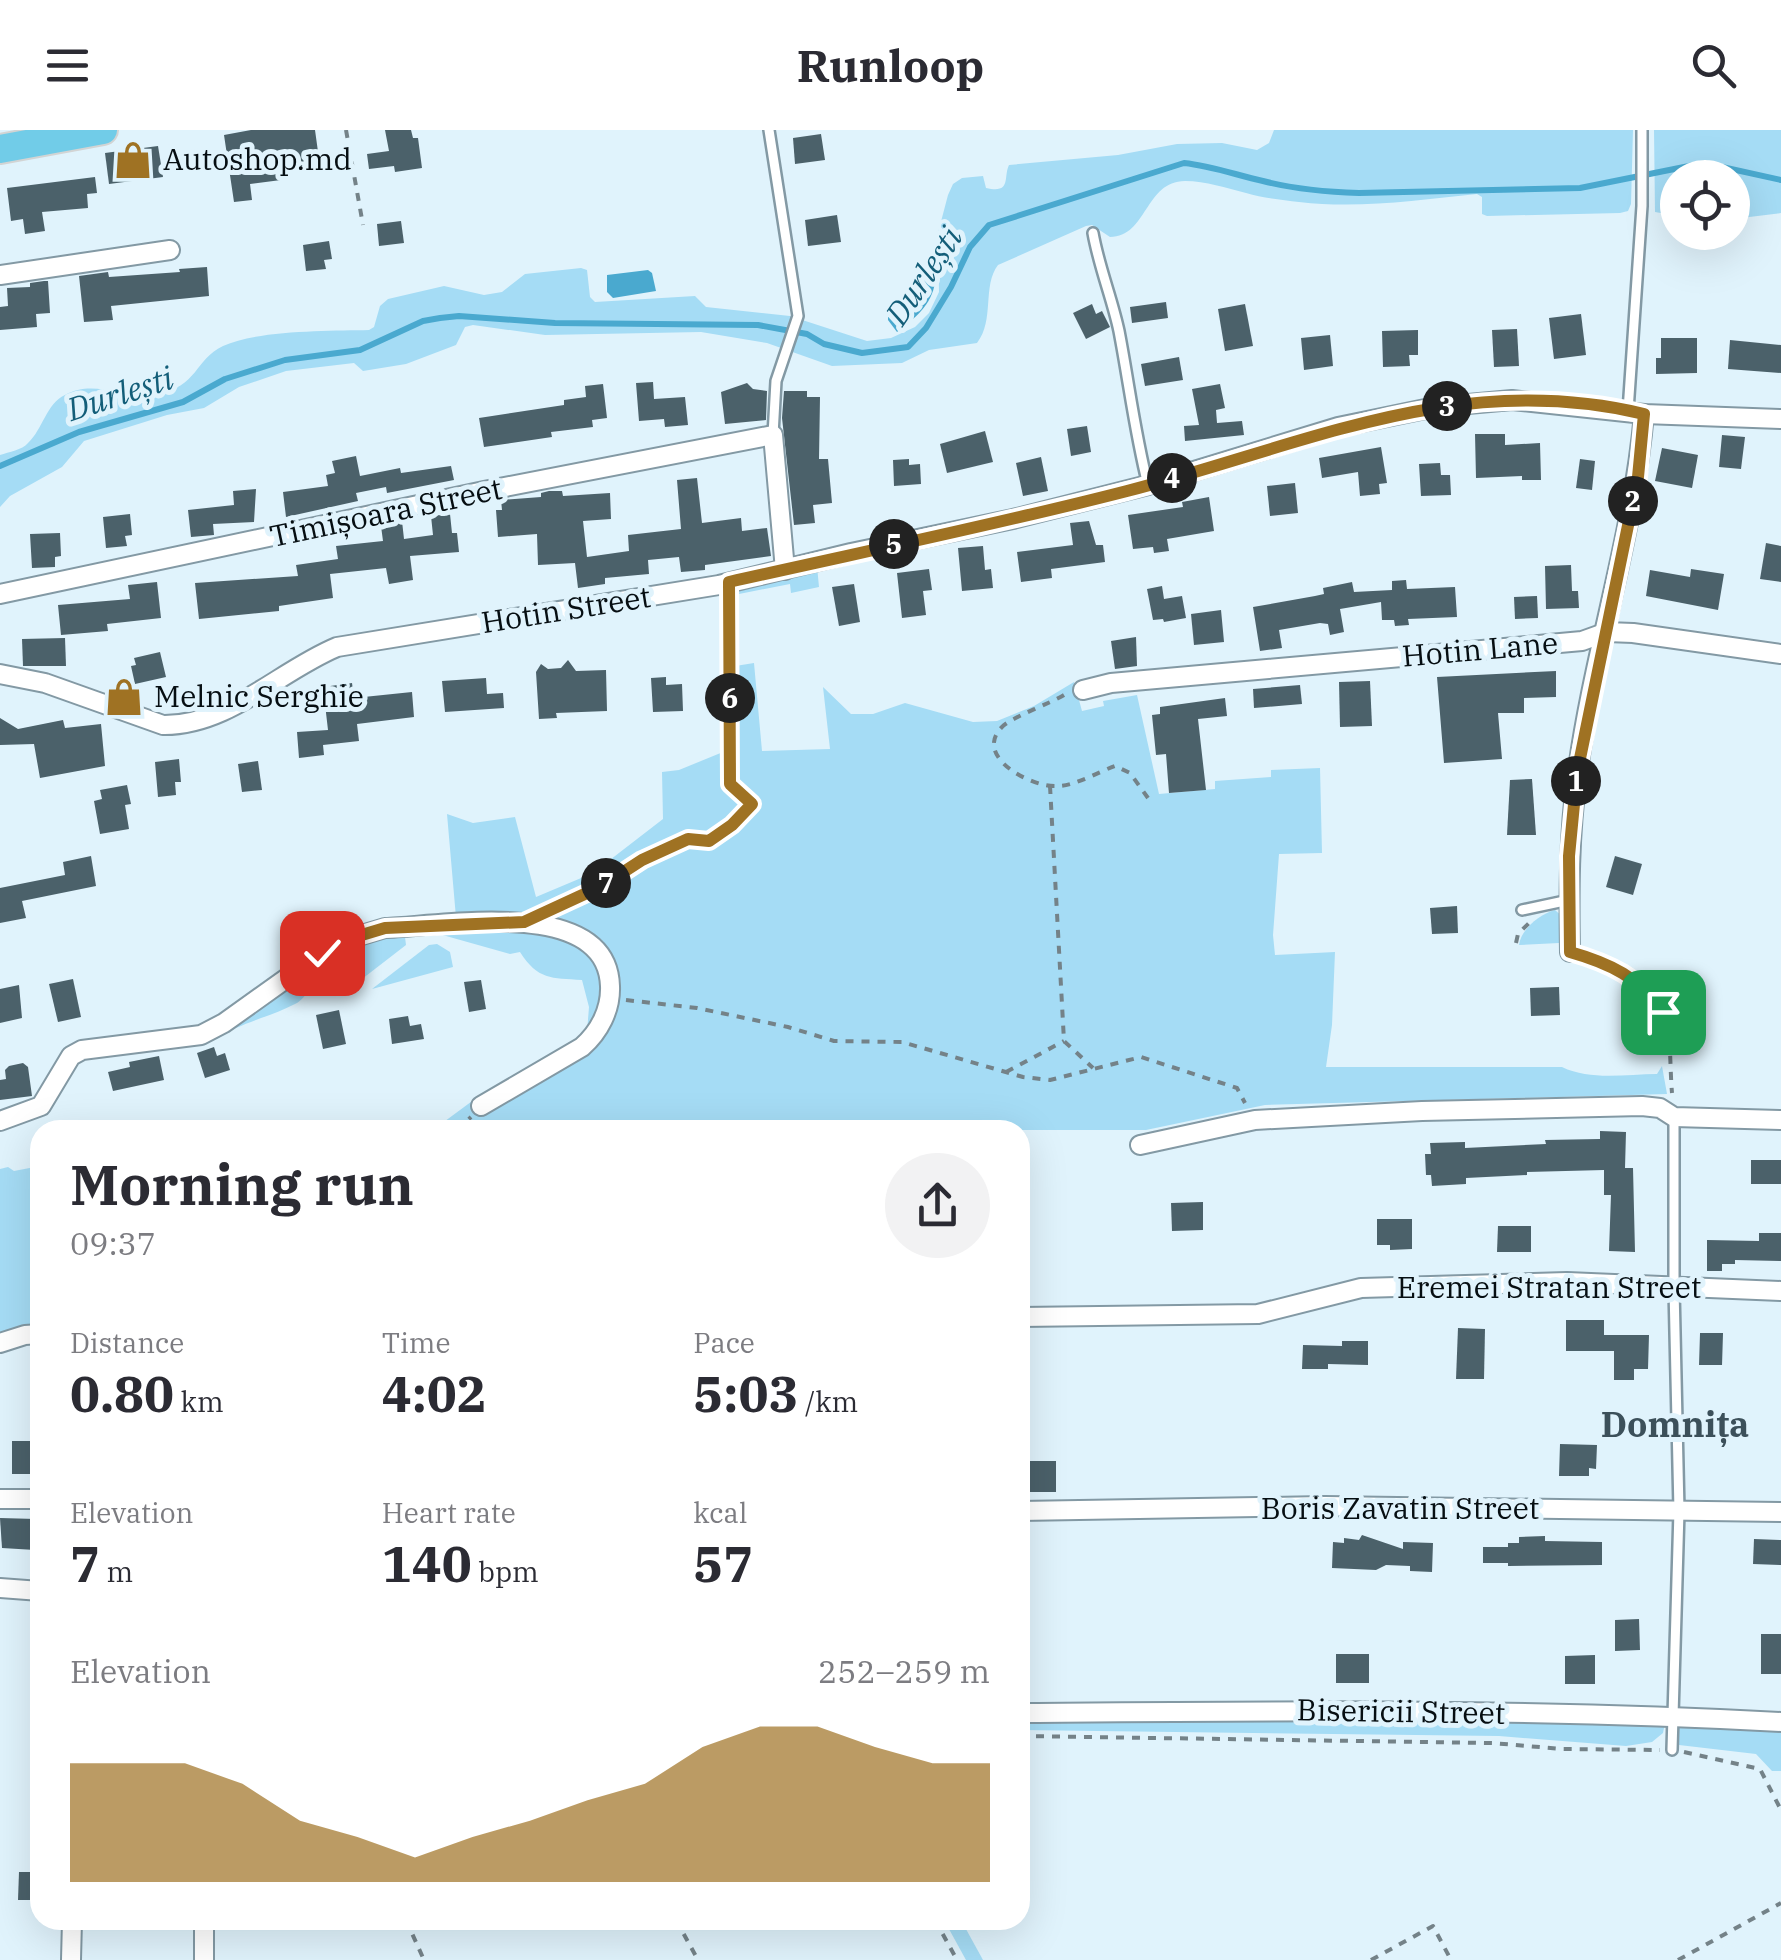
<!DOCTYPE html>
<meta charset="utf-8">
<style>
:root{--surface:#fff;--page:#f2f2f3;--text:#2b2b33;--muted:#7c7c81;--accent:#9f7223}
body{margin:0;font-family:"IBM Plex Serif",serif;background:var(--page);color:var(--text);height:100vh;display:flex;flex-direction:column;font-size:38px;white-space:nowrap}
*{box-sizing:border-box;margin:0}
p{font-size:32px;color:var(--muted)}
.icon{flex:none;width:55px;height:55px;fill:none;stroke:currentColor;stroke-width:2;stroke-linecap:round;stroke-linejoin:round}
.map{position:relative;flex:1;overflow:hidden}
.side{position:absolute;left:30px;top:990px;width:1000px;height:810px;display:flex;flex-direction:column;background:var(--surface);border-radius:30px;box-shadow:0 10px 40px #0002}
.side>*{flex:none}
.tools{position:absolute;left:1660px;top:30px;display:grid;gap:20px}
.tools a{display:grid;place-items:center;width:90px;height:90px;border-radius:50%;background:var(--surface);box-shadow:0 10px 40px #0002;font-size:50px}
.pin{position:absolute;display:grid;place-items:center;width:85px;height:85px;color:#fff;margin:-42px;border-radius:20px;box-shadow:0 5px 15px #0006}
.km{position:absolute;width:50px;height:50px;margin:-25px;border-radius:50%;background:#222;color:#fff;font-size:28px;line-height:50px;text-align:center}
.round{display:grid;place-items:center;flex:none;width:105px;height:105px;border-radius:52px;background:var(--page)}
.summary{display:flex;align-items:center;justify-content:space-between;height:170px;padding:0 40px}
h1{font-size:55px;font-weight:700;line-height:75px}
.stats{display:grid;grid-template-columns:repeat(3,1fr);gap:15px;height:170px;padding:10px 40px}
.stats div{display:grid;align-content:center}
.stats b{font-size:50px;font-weight:700}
.stats small{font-size:28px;font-weight:400}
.stats p{font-size:28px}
.chart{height:280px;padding:20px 40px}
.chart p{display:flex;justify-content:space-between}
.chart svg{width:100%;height:180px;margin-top:10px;fill:var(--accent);opacity:.7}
header{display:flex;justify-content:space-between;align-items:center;height:130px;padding:0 40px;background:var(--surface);font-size:45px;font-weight:700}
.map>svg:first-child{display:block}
.green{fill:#a5dcf5}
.water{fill:#4aa9cf}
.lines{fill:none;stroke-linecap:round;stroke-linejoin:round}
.stream{stroke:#4aa9cf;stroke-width:6}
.building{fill:#4b616a}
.lane-casing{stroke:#8399a4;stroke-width:14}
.street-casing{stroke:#8399a4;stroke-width:22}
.primary-casing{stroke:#d2d4d4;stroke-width:32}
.path{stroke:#748288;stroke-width:4;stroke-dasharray:8 8;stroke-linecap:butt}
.lane{stroke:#fff;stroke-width:9}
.street{stroke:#fff;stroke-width:18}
.primary{stroke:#71cce8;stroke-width:28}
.route-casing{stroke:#fff;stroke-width:20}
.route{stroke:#9f7223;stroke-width:12}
.labels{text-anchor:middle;stroke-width:10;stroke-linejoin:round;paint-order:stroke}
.poi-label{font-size:30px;fill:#060e12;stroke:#e0f3fc;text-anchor:start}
.street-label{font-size:30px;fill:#060e12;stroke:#e0f3fc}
.water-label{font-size:32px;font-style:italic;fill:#135e79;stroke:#e0f3fc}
.quarter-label{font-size:35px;font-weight:bold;fill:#3c505a;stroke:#e0f3fc}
</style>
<header><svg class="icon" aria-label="menu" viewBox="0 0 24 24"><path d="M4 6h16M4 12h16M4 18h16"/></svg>Runloop<svg class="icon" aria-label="search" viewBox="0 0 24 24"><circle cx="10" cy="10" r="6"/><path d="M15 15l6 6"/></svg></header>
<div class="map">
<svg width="1781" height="1830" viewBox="0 0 1781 1830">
<rect width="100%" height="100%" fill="#e0f3fc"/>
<g class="green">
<path d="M1274 0H1633L1631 74 1628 81 1620 83 1487 86 1482 84V67L1477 64C1418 70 1359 79 1299 72 1282 70 1263 68 1246 63 1226 58 1206 51 1185 51 1145 51 1147 107 1110 107L1092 95 1086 96 998 135C982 156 995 190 977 213L929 220 902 233 832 236 767 213 701 202 545 205 473 195 465 197 456 215 406 234 363 241 354 233 286 241 239 257 204 278 167 285 84 311 62 337 10 366 0 377V325C9 322 22 320 28 313 43 299 46 274 65 265 96 248 125 271 156 265 199 256 194 230 223 216 258 200 329 201 369 200L374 197 380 176 388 169 444 156 484 165 502 162 525 144 581 138 587 140 590 167 595 172 695 166 706 177 790 186 867 211 891 208 915 197 929 183 939 162 938 103 948 65 953 54 962 48 983 46 986 58C1012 64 1003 47 1009 35L1118 25 1177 14 1222 13 1257 20 1269 13Z"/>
<polygon points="1654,0 1781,0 1781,83 1733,89 1732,48 1678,48 1677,86 1655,82"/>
<polygon points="817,436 819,457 791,463 790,454 739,464 740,456"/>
<path d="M754 533 762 621 830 619 823 557 851 584H873L905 573 973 592 997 591 1034 576 1074 552 1082 581 1104 576 1103 571 1137 565 1159 664 1215 659V651L1271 647V640L1320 638 1322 723 1279 724 1273 805 1275 825 1335 822 1332 895 1326 937H1562C1591 951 1626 944 1657 944L1662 936 1667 964 1265 975 1146 1000H433L483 963 587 902 589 877 582 850C551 848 538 850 520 822L510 824 439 804 457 799 447 684 473 693 515 687 536 767 593 743 663 689 662 642 679 640 723 622 726 613 723 538Z"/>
<path d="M1555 780 1564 788 1559 813 1519 815C1521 799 1540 784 1555 780Z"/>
<path d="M391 803 405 807 406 815 362 849 356 844C342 848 324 850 312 859 305 864 302 871 295 874 268 888 241 892 217 909L213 907 337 819Z"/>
<polygon points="437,814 450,822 453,837 372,859 429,815"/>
<polygon points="40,1036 40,1195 0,1206 0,1039 8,1037 14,1041"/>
<polygon points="1325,1587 1665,1593 1663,1603 1652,1612 1626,1616 1499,1606 1020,1600 1020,1589"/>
<polygon points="1679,1592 1781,1598 1781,1641 1772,1641 1756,1624 1679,1615"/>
<polygon points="944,1790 961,1790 983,1830 966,1830"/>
</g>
<g class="water">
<polygon points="648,140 652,143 656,161 613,168 607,162 607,145"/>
<path d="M920 146 935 152C932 175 914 189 897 202L888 190V181Z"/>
</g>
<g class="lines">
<path class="stream" d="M0 336 79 302 183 272 225 249 285 230 360 220 423 191 440 188 459 186 555 193 758 195 807 204 824 214 862 223 908 217 926 198 951 157 970 117 989 95 1184 33C1212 36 1236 45 1263 51 1294 59 1327 62 1359 63L1580 58 1704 33 1781 50"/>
</g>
<g class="building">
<polygon points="251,0 315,0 319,29 310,31 311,38 280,42 281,50 250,54 252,70 234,72 224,5"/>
<polygon points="385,0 411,0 413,8 418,8 422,38 395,42 394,36 369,39 367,24 389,21"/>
<polygon points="821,4 825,30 795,34 793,8"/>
<polygon points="158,16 163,47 109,54 105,23"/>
<polygon points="95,47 97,63 87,64 88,78 42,82 45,101 25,104 23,89 11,91 7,58"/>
<polygon points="837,85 841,112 808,116 805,90"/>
<polygon points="401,91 404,113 379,116 377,94"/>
<polygon points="329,111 332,129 324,130 326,139 306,141 303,115"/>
<polygon points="207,137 209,166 111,176 113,190 84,192 79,146 108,142 109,147 180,142 179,139"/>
<polygon points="44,151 48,151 50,183 36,184 37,197 0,200 0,177 8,176 7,158 30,157 30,153"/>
<polygon points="1166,172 1168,188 1132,193 1130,177"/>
<polygon points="1092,174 1096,184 1102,181 1110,197 1086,209 1073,183"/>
<polygon points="1245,174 1253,216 1225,221 1218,179"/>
<polygon points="1581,184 1586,225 1554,229 1549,188"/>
<polygon points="1517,199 1519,236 1494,237 1492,200"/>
<polygon points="1418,200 1418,225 1409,225 1410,236 1383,237 1382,201"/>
<polygon points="1330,205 1333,236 1304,240 1301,208"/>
<polygon points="1661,208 1697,208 1697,243 1656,244 1656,228 1661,228"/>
<polygon points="1730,210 1781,215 1781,243 1728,239"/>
<polygon points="1179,227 1183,250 1145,256 1141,234"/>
<polygon points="653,252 654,269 685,267 688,295 665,297 664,289 639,291 636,253"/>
<polygon points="747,253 753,259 767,261 766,290 725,294 721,262"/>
<polygon points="603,254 607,288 592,290 593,297 551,302 552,307 484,317 479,288 564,275 564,270 586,267 585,256"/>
<polygon points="1220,254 1225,278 1216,280 1217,293 1242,291 1244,305 1185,311 1184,296 1199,295 1192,259"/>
<polygon points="784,261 807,261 807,267 820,267 819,329 828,329 832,373 813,375 815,393 794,395 782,288"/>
<polygon points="1087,296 1091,322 1071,326 1067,299"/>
<polygon points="985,301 993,332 947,343 940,314"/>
<polygon points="1475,304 1505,304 1505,315 1540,313 1541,350 1522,350 1522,346 1476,348"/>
<polygon points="1722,305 1745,307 1741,339 1719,337"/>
<polygon points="1381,317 1387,353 1379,354 1380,364 1360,366 1358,342 1322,348 1319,328"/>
<polygon points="1662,318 1698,325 1692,358 1655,351"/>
<polygon points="356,326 360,346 400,338 401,343 451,336 454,350 387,363 386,357 356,363 358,371 286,387 283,362 328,356 326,345 335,343 332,331"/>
<polygon points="1041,327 1048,361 1023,366 1016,333"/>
<polygon points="909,329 909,335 920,334 921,354 894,356 893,330"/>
<polygon points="1580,329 1595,331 1592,360 1576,358"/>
<polygon points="1440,333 1441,345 1450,345 1451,365 1421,366 1419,334"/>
<polygon points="697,348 702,393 741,388 742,401 767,398 771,426 705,435 705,440 681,442 679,427 648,430 649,444 605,448 605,454 578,458 575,433 538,435 537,404 498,407 496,380 502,380 501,370 541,367 541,363 549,361 562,361 563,366 610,363 611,389 583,391 587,427 629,421 628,405 681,399 677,350"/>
<polygon points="1295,353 1298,383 1270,386 1267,356"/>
<polygon points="256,359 254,392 213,394 214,405 191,407 188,380 234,375 233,361"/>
<polygon points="1209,367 1214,401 1167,409 1169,421 1154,423 1153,417 1133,419 1128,385 1183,377 1182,372"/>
<polygon points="130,384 132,405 125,406 127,416 106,418 103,387"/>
<polygon points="450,384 452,403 457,403 459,422 410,426 413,450 389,454 386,438 330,444 333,468 279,476 279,481 199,489 195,453 298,446 296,435 338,429 336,416 383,411 381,396 402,391 404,409 433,405 431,386"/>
<polygon points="1089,391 1096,415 1103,415 1105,432 1051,439 1052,448 1021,452 1017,422 1073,415 1070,393"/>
<polygon points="60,403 61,426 55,427 55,437 32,438 30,404"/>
<polygon points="1766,413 1781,416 1781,452 1760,449"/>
<polygon points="983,416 985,440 991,439 993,458 962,461 958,418"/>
<polygon points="1571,435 1572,461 1578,461 1579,478 1546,479 1545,436"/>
<polygon points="929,439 932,460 923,461 926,485 902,488 897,443"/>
<polygon points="1691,439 1724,444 1718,480 1646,466 1650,440 1690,447"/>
<polygon points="1406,450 1407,459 1455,457 1457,487 1408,489 1409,495 1395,496 1394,490 1382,490 1381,472 1340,479 1344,502 1330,505 1328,494 1320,493 1279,500 1282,518 1260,521 1253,477 1315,466 1324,464 1323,458 1352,452 1354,462 1392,460 1392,451"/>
<polygon points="157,452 161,488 107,494 108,501 61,505 58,475 130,469 128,455"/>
<polygon points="854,454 860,492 839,496 832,457"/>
<polygon points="1162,456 1164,469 1182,466 1186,488 1164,492 1163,489 1153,490 1147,459"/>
<polygon points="1537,466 1538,488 1515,489 1514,467"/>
<polygon points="1221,480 1224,512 1194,515 1191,484"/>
<polygon points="1136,507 1137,536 1115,539 1111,511"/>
<polygon points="65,508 66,536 23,536 22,509"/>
<polygon points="160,522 166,547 135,554 131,536 136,535 134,528"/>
<polygon points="568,530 576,541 606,540 607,581 556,583 557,588 539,589 536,542 541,534 548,539 561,538"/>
<polygon points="1556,541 1556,567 1524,568 1524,583 1498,583 1502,629 1444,633 1437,547"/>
<polygon points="666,547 666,555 682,554 683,581 653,582 651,548"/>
<polygon points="486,548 487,564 503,563 504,578 445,582 442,551"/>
<polygon points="1370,551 1372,596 1340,597 1339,552"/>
<polygon points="352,553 354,568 412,562 414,587 357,594 359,611 323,615 324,625 299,628 297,602 328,600 323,557"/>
<polygon points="1300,555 1302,574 1254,578 1253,559"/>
<polygon points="1225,568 1227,586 1198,589 1206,660 1169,663 1166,624 1156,625 1152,585 1160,584 1160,577"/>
<polygon points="0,588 18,599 63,590 65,598 101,594 105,636 40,648 34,614 0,615"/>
<polygon points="179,629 181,652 175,652 176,665 158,667 155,632"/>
<polygon points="258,631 262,660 242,662 238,634"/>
<polygon points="1532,649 1536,705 1507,705 1510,650"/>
<polygon points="127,655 131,674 125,675 129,699 100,704 94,671 102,669 100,660"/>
<polygon points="91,726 96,756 22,771 26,788 0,793 0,758 65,745 63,732"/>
<polygon points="1615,726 1642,734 1633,765 1606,757"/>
<polygon points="1457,776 1458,803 1432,804 1430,778"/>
<polygon points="73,849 81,887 58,892 49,854"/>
<polygon points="481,850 486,879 469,882 464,852"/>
<polygon points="19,855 22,888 0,893 0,859"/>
<polygon points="1559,857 1560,885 1531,886 1530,858"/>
<polygon points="339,880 346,914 323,919 316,885"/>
<polygon points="408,886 410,896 421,894 424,909 392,914 389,889"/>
<polygon points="214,917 217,926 225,923 230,940 205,948 197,923"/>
<polygon points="159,926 164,950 113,961 108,942 130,937 129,932"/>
<polygon points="23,933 28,937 32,966 0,970 0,950 6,949 5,940 9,936"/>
<polygon points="1600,1001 1626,1002 1625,1038 1633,1038 1635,1122 1609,1121 1611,1065 1604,1065 1604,1040 1527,1042 1527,1045 1466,1048 1466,1054 1432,1056 1431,1045 1426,1045 1425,1024 1431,1024 1430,1013 1465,1012 1465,1018 1546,1014 1545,1010 1600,1009"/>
<rect x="1751" y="1030" width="30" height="24"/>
<polygon points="1203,1072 1203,1100 1172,1101 1171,1073"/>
<polygon points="1377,1089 1412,1089 1412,1119 1390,1120 1390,1115 1377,1115"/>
<polygon points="1498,1096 1531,1096 1531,1122 1497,1122"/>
<polygon points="1759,1103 1781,1103 1781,1131 1735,1130 1735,1134 1722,1134 1722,1141 1707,1141 1707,1110 1759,1111"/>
<polygon points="1566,1190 1604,1190 1604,1205 1649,1205 1648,1239 1634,1239 1634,1250 1614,1250 1614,1221 1566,1221"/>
<polygon points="1458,1198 1485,1199 1484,1249 1456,1249"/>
<polygon points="1700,1203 1723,1203 1722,1235 1699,1235"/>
<polygon points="1342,1211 1368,1211 1368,1235 1328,1234 1328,1239 1302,1239 1303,1215 1342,1216"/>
<rect x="12" y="1311" width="28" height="33"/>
<polygon points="1560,1314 1597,1315 1596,1339 1589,1338 1589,1346 1559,1346"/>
<rect x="1025" y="1331" width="31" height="31"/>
<polygon points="0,1388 36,1389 35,1420 2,1418"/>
<polygon points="1362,1405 1403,1419 1403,1412 1433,1413 1432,1442 1410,1441 1410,1436 1386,1435 1376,1440 1332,1438 1333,1412 1344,1413 1344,1408 1359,1410"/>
<polygon points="1545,1406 1545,1411 1602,1412 1602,1435 1508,1436 1508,1433 1483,1433 1483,1417 1508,1417 1508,1413 1519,1413 1519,1407"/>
<polygon points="1754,1409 1781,1410 1781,1435 1753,1434"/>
<polygon points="1639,1489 1640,1520 1615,1521 1615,1490"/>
<rect x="1761" y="1504" width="20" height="40"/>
<rect x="1336" y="1524" width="33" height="29"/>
<polygon points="1595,1525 1595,1554 1565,1554 1565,1526"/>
<polygon points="19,1742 40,1742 40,1770 18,1770"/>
</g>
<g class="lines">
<g class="lane-casing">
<g id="lane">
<polyline points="769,0 798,186 776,251 773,305"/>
<path d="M1093 103C1099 137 1112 168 1119 201 1129 253 1135 304 1148 355"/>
<polyline points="1628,281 1642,76 1642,0"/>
<polyline points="729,452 731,547"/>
<polyline points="1522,780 1569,770"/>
<polyline points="1672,1620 1679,1381 1674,1158 1674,988"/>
</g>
</g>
<g class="street-casing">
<g id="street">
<polyline points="0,145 170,120"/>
<polyline points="0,464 484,361 773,305 785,440"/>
<path d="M0 544 45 553 163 595C228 596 279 541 337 517L719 455 851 423 1013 389 1148 355 1338 297 1435 277 1512 270 1644 284 1781 289"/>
<polyline points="1083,560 1111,553 1582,511 1607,502 1633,503 1781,524"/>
<path d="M1570 822C1569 763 1569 705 1577 646 1593 524 1633 408 1644 284"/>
<path d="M0 991 41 976 71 926 82 920 201 905 224 893 322 823 345 810 385 798C443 796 607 766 610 856 611 880 599 902 582 917L481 976"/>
<polyline points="1140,1015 1255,990 1422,981 1642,976 1660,978 1674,987 1781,990"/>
<polyline points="1020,1187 1258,1184 1361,1158 1567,1152 1781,1161"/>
<polyline points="0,1213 25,1205 40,1204"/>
<polyline points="0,1369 40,1369"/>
<polyline points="1020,1381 1325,1376 1781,1382"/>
<polyline points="0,1458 40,1461"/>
<path d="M1020 1583C1274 1581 1528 1578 1781 1592"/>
<polyline points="71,1830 72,1790"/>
<polyline points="204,1830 204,1790"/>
</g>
</g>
<g class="primary-casing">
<polyline id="primary" points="0,19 103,0"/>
</g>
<g class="path">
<polyline points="346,0 363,95"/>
<path d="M1064 565C1051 573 1010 588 1002 597 972 627 1033 658 1057 656 1075 656 1098 642 1115 636L1130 643 1148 668"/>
<polyline points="1050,656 1064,911 1093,938"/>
<polyline points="550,779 601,756 641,730 688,709 709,711 732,695 752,674 730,654 731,560"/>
<polyline points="1516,813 1518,804 1529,793"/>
<path d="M1585 826C1616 835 1660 857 1667 892 1671 915 1670 940 1672 963"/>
<polyline points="626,870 697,878 788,897 834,911 902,912 1023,947 1050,950 1141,927 1237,958 1245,973"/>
<polyline points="1006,942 1064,911"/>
<polyline points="457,1000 471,987"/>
<polyline points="1020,1606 1492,1613 1562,1619 1660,1620"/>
<polyline points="1684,1622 1760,1639 1781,1680"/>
<polyline points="406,1790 424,1830"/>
<polyline points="676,1790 698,1830"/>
<polyline points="935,1790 957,1830"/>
<polyline points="1371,1830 1433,1796 1451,1830"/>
<polyline points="1678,1830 1781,1773"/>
</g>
<use href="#lane" class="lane"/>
<use href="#street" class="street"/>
<use href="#primary" class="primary"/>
</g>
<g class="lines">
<g class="route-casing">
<path id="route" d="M322 823 345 810 385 798 524 792 602 756 642 730 688 709 709 711 732 695 752 674 730 654 729 452C862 422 995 395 1127 361 1302 316 1458 239 1644 284L1638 347 1577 643 1569 726 1570 822C1609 833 1641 848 1663 882"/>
</g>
<use href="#route" class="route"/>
</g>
<defs>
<g id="shop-bare" transform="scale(3)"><path d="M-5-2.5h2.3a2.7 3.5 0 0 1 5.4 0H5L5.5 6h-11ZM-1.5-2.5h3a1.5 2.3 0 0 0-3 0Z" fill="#9f7223" stroke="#e0f3fc" stroke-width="2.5" paint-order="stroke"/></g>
</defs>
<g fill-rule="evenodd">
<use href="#shop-bare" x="133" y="30"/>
<use href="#shop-bare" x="124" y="567"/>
</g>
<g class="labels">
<g class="poi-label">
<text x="163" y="40">Autoshop.md</text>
<text x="154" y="577">Melnic Serghie</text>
</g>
<g class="street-label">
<text transform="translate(386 383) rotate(-12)" y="10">Timișoara Street</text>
<text transform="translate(566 480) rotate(-9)" y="10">Hotin Street</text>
<text transform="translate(1480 520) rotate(-5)" y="10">Hotin Lane</text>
<text x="1549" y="1168">Eremei Stratan Street</text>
<text x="1400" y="1389">Boris Zavatin Street</text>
<text transform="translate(1401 1582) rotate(1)" y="10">Bisericii Street</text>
</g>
<g class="water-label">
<text transform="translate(924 146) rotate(-56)" y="11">Durlești</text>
<text transform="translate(120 264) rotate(-18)" y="11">Durlești</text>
</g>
<g class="quarter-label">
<text x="1675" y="1307">Domnița</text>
</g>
</g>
</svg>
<div class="tools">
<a><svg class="icon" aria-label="locate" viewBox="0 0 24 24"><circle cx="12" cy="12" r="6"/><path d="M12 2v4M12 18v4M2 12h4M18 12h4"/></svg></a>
</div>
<div class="pin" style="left:1663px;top:882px;background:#1e9e55"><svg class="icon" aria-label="arrive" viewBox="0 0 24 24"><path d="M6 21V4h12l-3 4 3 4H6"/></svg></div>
<div class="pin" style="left:322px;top:823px;background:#d93025"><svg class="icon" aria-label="check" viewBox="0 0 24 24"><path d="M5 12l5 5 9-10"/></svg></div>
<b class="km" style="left:1576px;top:651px">1</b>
<b class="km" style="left:1633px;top:371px">2</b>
<b class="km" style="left:1447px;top:276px">3</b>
<b class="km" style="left:1172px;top:348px">4</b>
<b class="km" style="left:894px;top:414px">5</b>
<b class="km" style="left:730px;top:568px">6</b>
<b class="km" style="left:606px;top:753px">7</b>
<section class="side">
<div class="summary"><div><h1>Morning run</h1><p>09:37</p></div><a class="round"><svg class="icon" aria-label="share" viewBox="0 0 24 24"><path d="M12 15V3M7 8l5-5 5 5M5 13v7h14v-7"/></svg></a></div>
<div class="stats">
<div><p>Distance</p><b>0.80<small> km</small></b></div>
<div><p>Time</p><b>4:02</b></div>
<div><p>Pace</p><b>5:03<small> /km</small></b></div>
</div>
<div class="stats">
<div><p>Elevation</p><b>7<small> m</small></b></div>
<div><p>Heart rate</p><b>140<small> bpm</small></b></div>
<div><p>kcal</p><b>57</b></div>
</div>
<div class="chart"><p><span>Elevation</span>252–259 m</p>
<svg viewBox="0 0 160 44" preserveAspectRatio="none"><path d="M0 44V15L10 15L20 15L30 20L40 29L50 33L60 38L70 33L80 29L90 24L100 20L110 11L120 6L130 6L140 11L150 15L160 15V44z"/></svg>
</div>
</section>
</div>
